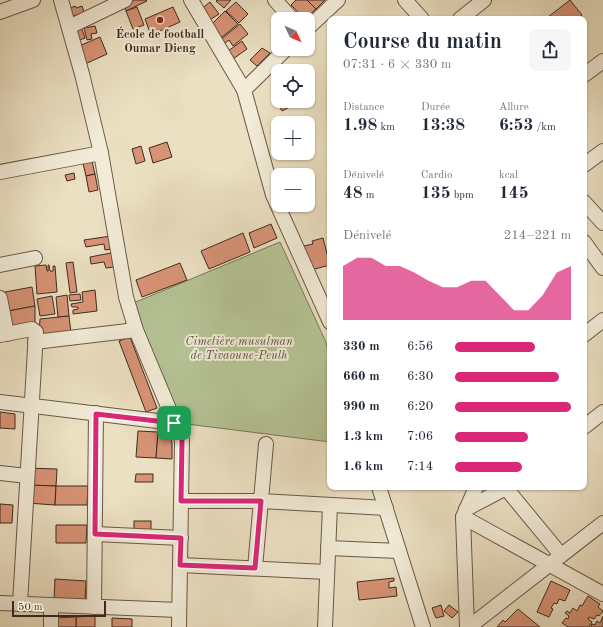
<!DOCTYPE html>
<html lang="fr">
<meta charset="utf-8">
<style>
:root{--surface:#fff;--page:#f6f6f7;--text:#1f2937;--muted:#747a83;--accent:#db2777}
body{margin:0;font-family:"Old Standard TT",serif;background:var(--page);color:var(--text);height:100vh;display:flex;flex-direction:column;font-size:15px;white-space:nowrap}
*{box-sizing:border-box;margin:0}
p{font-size:13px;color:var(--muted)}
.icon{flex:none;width:22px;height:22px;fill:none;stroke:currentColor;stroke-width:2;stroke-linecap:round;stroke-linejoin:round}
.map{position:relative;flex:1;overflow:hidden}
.details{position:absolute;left:327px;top:16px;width:260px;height:474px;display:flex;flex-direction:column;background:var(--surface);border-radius:8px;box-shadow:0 1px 3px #0004}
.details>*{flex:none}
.needle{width:26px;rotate:134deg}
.tools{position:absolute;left:271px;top:12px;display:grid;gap:8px}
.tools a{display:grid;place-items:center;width:44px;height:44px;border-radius:8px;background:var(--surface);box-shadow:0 1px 3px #0004;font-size:20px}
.scale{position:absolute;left:12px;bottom:10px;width:94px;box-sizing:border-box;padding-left:4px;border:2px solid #3e2b20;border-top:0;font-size:11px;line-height:14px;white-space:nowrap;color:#3e2b20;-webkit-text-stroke:3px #f2ebd7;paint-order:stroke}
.pin{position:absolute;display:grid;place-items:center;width:34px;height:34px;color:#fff;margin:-17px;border-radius:8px;box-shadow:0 2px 6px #0006}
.round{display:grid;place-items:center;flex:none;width:42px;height:42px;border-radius:8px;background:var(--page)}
.head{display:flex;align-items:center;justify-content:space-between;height:68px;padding:0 16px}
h1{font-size:22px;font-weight:700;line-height:30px}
.metrics{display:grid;grid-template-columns:repeat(3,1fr);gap:6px;height:68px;padding:4px 16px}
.metrics div{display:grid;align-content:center}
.metrics b{font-size:17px;font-weight:700}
.metrics small{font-size:11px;font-weight:400}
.metrics p{font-size:11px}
.chart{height:112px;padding:8px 16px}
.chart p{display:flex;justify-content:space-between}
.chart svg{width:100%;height:72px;margin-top:4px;fill:var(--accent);opacity:.7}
ul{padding:0 16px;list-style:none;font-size:13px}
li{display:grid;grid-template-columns:64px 48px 1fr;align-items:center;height:30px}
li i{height:10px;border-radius:5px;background:var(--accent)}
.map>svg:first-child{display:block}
.green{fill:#b5c395;stroke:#7a775a}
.building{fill:#d89376;stroke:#3e2b20}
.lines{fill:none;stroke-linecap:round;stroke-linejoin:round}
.minor-casing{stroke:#695848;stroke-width:16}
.minor{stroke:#f2ebd7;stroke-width:14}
.route-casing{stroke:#fff;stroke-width:8}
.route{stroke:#db2777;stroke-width:5}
.poi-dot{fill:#8f2418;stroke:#f2ebd7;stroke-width:1.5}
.labels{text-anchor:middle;stroke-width:4;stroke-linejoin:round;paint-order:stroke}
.poi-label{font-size:12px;font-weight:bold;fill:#3e2b20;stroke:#f2ebd7}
.park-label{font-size:12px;font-style:italic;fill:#5c513d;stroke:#f2ebd7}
</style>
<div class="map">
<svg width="603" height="627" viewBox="0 0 603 627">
<rect width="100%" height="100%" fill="#ebe0c2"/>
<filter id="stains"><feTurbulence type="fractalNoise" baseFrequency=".005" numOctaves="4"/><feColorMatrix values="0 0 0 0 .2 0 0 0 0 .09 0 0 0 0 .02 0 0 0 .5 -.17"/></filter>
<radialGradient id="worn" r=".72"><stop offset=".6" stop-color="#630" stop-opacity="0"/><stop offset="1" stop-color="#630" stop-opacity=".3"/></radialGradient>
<polygon class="green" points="280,242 325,340 330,355 330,442 179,423 131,304"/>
<g class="building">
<polygon points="126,0 146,0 147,1 126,11 123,1"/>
<polygon points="217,0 231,0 224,8 216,1"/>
<polygon points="296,0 307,0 316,9 305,19 291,5"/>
<polygon points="307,0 325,0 316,9"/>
<polygon points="570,0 582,15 577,19 549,19 548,17"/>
<polygon points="210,2 219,14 208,21 200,10"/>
<polygon points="236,2 248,14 239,23 226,11"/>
<polygon points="75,6 76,8 82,6 84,12 71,17 68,9"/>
<polygon points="137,7 144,25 133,29 126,11"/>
<polygon points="173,7 180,22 151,35 145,19"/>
<polygon points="225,11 238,24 222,37 210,26"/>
<polygon points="80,24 85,38 77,41 72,27"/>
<polygon points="240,24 248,34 233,46 229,40 224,44 220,40"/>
<polygon points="95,26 97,33 91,34 92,39 87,40 84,28"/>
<polygon points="100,37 107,54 85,64 77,47"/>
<polygon points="242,41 247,49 233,59 228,51"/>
<polygon points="262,48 270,53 257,66 250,60"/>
<polygon points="278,91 278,101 301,101 282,111 273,93"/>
<polygon points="167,142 172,157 153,163 149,148"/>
<polygon points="141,146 145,161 136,164 132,149"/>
<polygon points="91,157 95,174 86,176 82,159"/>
<polygon points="74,173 75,179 67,181 65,175"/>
<polygon points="95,174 98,190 89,192 86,176"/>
<polygon points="271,224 277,238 254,248 249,233"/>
<polygon points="243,233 250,252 209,269 201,251"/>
<polygon points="111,236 113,249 105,250 104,244 86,247 84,240"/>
<polygon points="323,238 330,265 311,270 304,246 313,244 312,241"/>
<polygon points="111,253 114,267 106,268 104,262 91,264 90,257"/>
<polygon points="73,262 77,292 70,293 66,263"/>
<polygon points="180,263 187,280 142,297 136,280"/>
<polygon points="46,265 47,271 48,271 48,265 49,265 50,271 53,271 53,266 55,266 57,292 37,294 35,266"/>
<polygon points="32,287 35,306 8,311 5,292"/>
<polygon points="95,290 97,311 73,314 73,310 78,309 78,307 72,307 71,304 83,302 82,292"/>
<polygon points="80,294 81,300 70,301 69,295"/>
<polygon points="67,295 69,316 58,317 56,297"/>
<polygon points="52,296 55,314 40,316 37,299"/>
<polygon points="35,306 35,325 11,329 8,311"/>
<polygon points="69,316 71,333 39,337 40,319"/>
<polygon points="130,337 157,408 146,412 119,341"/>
<polygon points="0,412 15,414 15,429 0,428"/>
<polygon points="138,431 158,432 156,458 136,457"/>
<polygon points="158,432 169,433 172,443 172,459 156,458"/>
<polygon points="28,468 57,469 56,486 28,485"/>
<polygon points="136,474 153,474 153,482 135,482"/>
<polygon points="28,485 56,486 55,505 27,503"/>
<polygon points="56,486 88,486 87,505 55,505"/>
<polygon points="0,504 13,505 12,523 0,523"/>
<rect x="134" y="521" width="17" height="9"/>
<polygon points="56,525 87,525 86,543 56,543"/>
<polygon points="394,578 394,581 389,582 389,588 396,587 397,596 359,600 357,582"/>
<polygon points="55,579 86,581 85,601 54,600"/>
<polygon points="551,581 570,590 565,601 559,599 557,604 554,603 551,608 553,609 549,617 537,612"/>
<polygon points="588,596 600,604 598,607 603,611 599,616 597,615 594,619 589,617 588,619 592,622 589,627 568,627 562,623 566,618 568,619 569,616 565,613 567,611 570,613 573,608 577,611 580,605 582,606"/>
<polygon points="441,605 444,616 436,618 432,608"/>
<polygon points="449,605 458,612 452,618 444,611"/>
<polygon points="518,609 540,627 497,627 503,620 505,622"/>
<polygon points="95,616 95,627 76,627 76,617"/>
<polygon points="603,616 603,627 591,627 592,624 595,625 597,621 600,623"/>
<polygon points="76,617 76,627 56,627 55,618"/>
<polygon points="112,618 132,619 132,627 112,627"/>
</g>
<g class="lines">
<g class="minor-casing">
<g id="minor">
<polyline points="61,0 82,74 101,153 126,297 136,330 182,440 179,627"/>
<polyline points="191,0 244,90 273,195 330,322"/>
<polyline points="275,0 292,19"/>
<polyline points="405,0 422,19"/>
<polyline points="0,12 33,0"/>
<polyline points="460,19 484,0"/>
<polyline points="69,27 125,0"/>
<polyline points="308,28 338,0"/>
<polyline points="584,75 603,61"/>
<polyline points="244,90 286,49"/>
<polyline points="584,165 603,151"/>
<polyline points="0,172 101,153"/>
<polyline points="584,202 603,223"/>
<polyline points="584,242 603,268"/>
<polyline points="0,265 35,258"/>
<polyline points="0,298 7,334"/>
<polyline points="0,335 32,329 36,332 20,604"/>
<polyline points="584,335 603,320"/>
<polyline points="35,342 136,330"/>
<polyline points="0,402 174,423"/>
<polyline points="584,427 603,412"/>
<polyline points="0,473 27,476"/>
<polyline points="379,487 423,627"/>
<polyline points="505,487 561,555"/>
<polyline points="181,501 261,501 386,508"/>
<polyline points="466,509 508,487"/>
<polyline points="463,517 603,594"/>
<polyline points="95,534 181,538"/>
<polyline points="328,548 399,551"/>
<polyline points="180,565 327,572"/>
<polyline points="255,568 266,444"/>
<polyline points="0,603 179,610"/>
<polyline points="94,607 96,413"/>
<polyline points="51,627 51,605"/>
<polyline points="325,627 330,505"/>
<polyline points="467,627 463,517 476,487"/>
<polyline points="469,627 603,523"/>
</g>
</g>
<use href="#minor" class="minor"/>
</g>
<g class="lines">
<g class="route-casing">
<polygon id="route" points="96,414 174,423 182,440 181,501 261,501 255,568 180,565 181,538 95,534"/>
</g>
<use href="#route" class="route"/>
</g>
<circle class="poi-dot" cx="160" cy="20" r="4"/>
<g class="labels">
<g class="poi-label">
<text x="160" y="38">École de football<tspan x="160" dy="14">Oumar Dieng</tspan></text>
</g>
<g class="park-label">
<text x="239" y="345">Cimetière musulman<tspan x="239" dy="14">de Tivaoune-Peulh</tspan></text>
</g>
</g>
<rect width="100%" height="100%" filter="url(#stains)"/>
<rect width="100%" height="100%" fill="url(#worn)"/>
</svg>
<div class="tools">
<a><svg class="needle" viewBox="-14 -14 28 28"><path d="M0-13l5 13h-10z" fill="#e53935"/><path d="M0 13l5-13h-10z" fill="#747a83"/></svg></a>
<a><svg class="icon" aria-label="locate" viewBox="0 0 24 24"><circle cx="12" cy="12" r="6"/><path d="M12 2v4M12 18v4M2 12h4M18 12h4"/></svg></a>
<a>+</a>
<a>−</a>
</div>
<div class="scale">50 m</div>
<div class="pin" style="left:174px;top:423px;background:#1e9e55"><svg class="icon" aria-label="arrive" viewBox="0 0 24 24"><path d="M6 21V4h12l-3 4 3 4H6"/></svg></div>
<section class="details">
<div class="head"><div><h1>Course du matin</h1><p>07:31 · 6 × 330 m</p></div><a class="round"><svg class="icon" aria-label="share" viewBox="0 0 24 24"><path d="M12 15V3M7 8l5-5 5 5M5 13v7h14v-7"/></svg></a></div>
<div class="metrics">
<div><p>Distance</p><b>1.98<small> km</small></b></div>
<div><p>Durée</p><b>13:38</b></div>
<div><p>Allure</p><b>6:53<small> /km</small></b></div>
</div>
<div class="metrics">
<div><p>Dénivelé</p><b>48<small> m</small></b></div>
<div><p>Cardio</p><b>135<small> bpm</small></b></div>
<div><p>kcal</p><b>145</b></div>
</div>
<div class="chart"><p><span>Dénivelé</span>214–221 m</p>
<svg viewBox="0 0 160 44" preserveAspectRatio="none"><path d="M0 44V11L10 6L20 6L30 11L40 11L50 15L60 20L70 24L80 24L90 20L100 20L110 29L120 38L130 38L140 29L150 15L160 11V44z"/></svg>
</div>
<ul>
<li><b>330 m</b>6:56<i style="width:69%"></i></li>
<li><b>660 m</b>6:30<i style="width:90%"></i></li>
<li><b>990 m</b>6:20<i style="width:100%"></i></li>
<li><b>1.3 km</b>7:06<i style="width:63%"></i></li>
<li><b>1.6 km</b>7:14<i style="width:58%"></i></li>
</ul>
</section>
</div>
